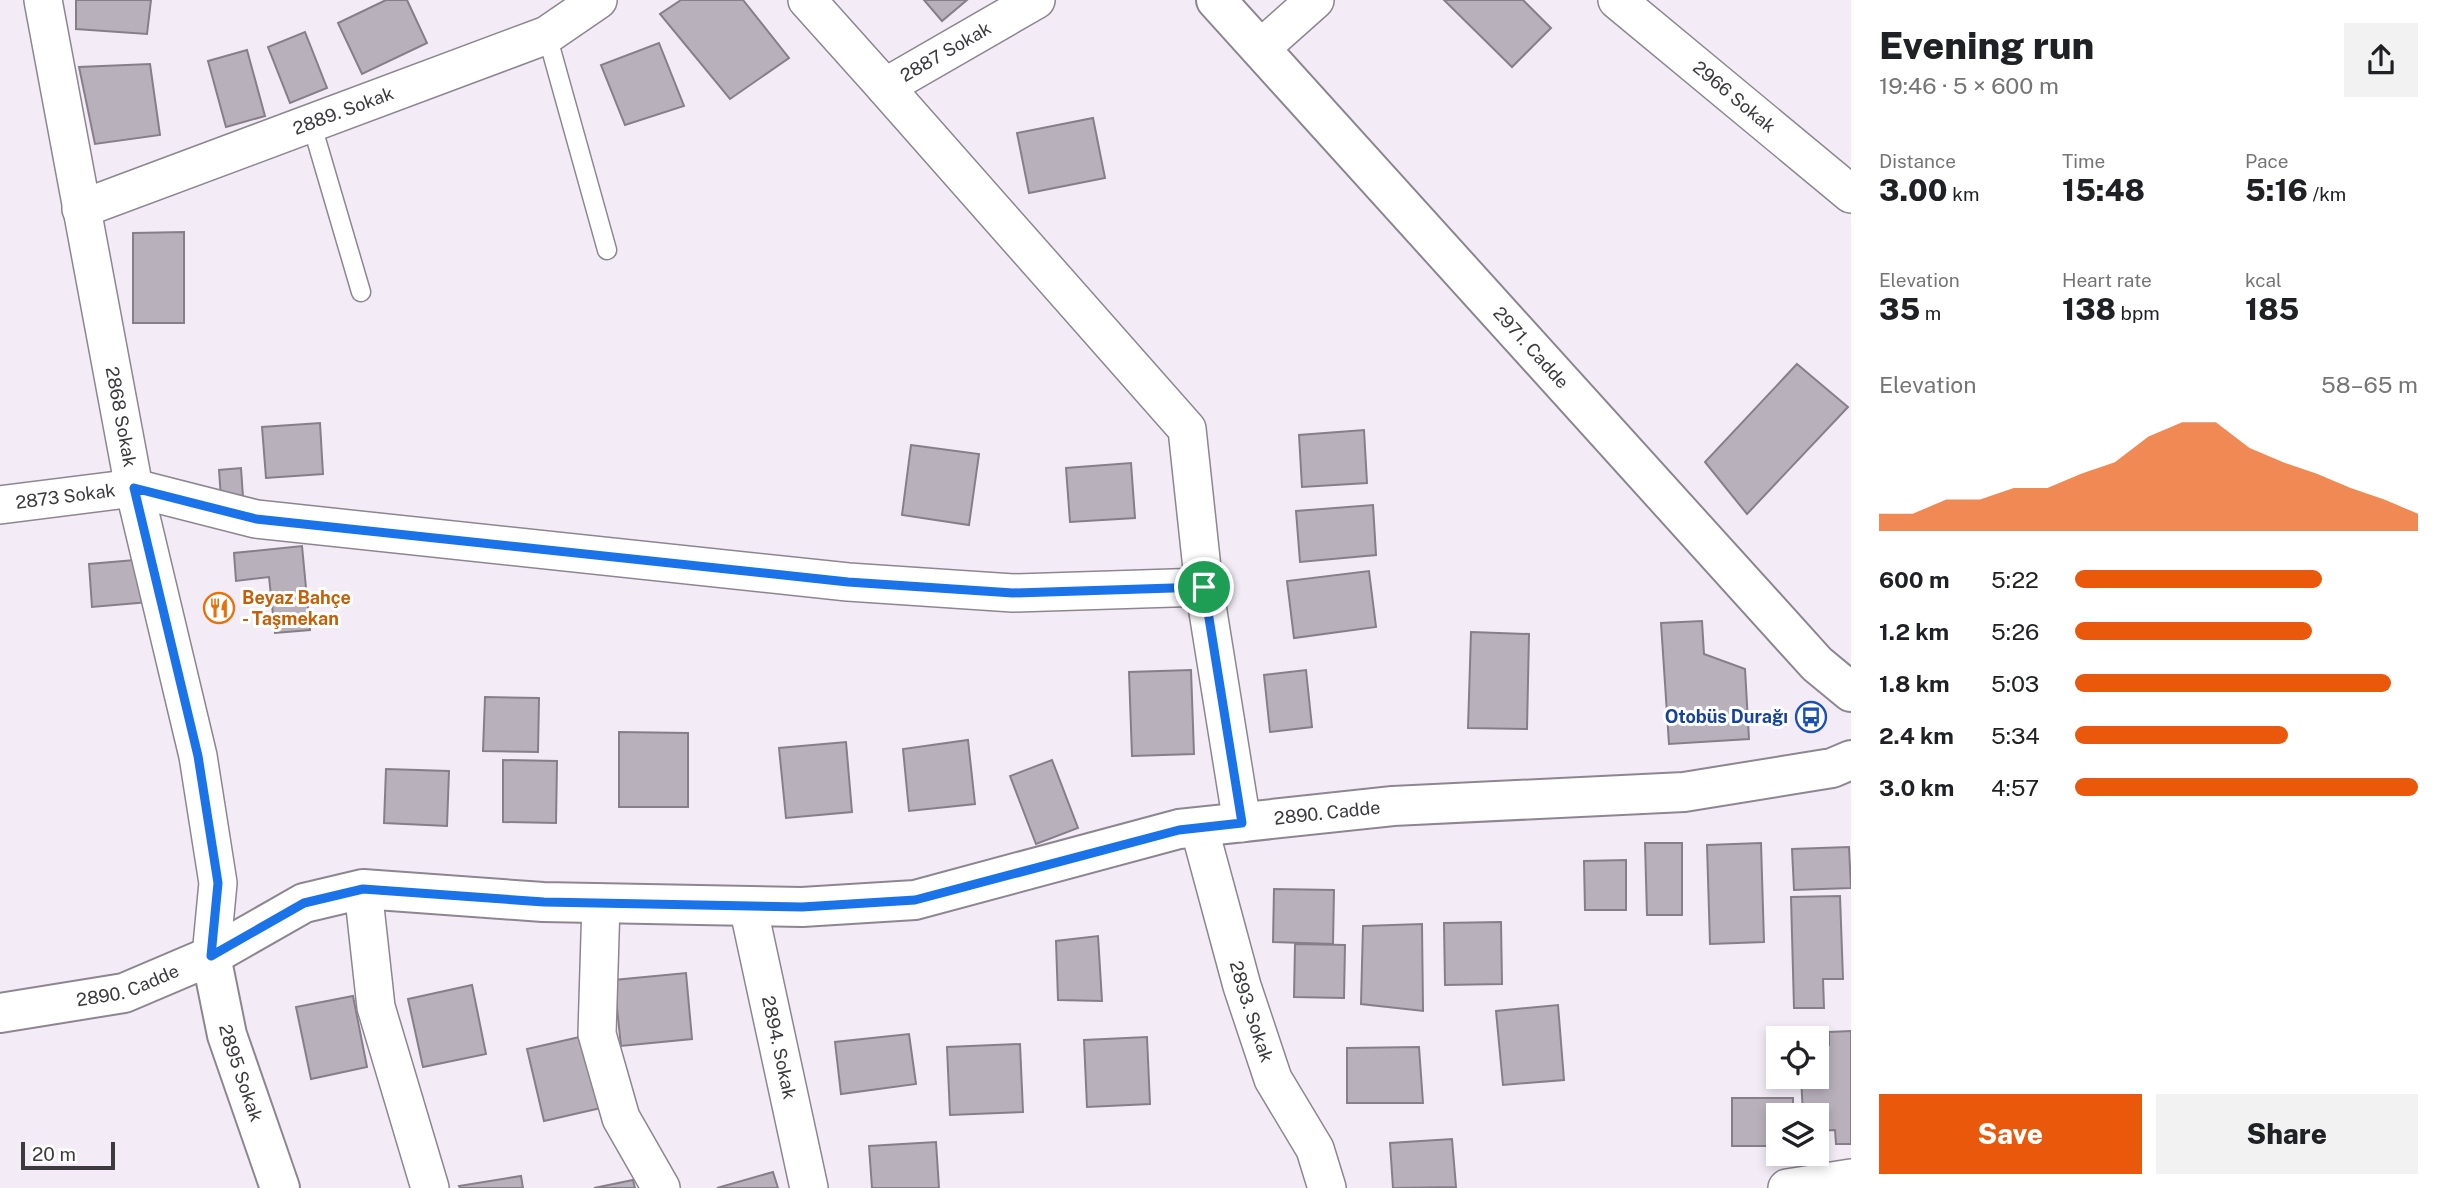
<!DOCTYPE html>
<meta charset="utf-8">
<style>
:root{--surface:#fff;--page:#f2f2f2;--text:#202124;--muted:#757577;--accent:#ea580c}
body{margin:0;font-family:"Public Sans",sans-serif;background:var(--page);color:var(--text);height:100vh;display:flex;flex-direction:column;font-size:26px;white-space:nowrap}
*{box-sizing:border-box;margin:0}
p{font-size:23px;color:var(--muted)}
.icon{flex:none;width:38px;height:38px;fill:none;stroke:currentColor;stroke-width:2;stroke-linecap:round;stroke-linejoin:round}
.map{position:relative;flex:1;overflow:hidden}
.side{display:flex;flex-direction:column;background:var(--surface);width:595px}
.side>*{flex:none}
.tools{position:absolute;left:1766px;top:1026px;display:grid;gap:14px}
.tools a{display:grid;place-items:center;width:63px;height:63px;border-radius:0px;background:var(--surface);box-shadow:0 4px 10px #0003;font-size:35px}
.scale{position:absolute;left:21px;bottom:18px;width:94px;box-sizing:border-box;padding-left:7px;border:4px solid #3d3a3f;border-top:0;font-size:19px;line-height:24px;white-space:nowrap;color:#3d3a3f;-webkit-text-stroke:5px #fff;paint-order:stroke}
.pin{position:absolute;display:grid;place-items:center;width:60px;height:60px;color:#fff;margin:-30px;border:4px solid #fff;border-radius:50%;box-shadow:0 2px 7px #0007}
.round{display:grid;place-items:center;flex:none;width:74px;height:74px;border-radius:0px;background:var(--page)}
.summary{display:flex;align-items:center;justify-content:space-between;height:119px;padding:0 28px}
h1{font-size:38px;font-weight:800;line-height:52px}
.metrics{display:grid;grid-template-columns:repeat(3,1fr);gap:10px;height:119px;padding:7px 28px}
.metrics div{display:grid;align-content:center}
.metrics b{font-size:30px;font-weight:800}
.metrics small{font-size:19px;font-weight:400}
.metrics p{font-size:19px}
.chart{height:196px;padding:14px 28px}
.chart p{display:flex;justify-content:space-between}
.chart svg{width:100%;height:126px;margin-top:7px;fill:var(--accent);opacity:.7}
.action{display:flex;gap:14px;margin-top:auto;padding:14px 28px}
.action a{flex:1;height:80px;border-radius:0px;background:var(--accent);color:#fff;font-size:28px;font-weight:800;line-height:80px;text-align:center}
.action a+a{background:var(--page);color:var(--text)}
ul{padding:0 28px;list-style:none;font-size:23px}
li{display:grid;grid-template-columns:112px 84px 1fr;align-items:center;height:52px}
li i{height:18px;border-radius:9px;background:var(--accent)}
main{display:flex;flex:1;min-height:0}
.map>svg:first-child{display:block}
.building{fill:#b8b1bc;stroke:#867f8a;stroke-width:2}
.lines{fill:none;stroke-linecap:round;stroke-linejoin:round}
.lane-casing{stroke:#8d8690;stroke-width:21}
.street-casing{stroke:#8d8690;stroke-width:40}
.secondary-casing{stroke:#8d8690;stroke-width:42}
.lane{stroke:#fff;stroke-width:18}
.street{stroke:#fff;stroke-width:37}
.secondary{stroke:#fff;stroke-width:38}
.route-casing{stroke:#fff;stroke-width:14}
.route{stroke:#1a73e8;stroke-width:9}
.labels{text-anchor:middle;stroke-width:6;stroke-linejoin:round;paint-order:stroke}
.street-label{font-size:18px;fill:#3d3a3f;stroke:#fff}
.food-label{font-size:18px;font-weight:bold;fill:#c56008;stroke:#fff;text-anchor:start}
.transit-label{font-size:18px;font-weight:bold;fill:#164399;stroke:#fff;text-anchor:end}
</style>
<main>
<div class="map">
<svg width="1851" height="1188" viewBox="0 0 1851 1188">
<rect width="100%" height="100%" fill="#f3ecf7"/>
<g class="building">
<polygon points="76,0 151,0 147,34 76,29"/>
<polygon points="386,0 407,0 427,43 362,74 338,23"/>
<polygon points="681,0 743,0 789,58 730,99 660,14"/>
<polygon points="924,0 967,0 942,21"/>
<polygon points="1444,0 1523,0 1551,28 1512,67"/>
<polygon points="305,32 327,88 290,103 268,47"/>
<polygon points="659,43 684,106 625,125 601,65"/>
<polygon points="247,50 265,116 226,127 208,61"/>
<polygon points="150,64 160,135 95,144 79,67"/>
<polygon points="1093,118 1105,178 1029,193 1017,133"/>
<polygon points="184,232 184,323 133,323 133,233"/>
<polygon points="1797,364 1848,407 1747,514 1705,462"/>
<polygon points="320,423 323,474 266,478 262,427"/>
<polygon points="1364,430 1367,483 1302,487 1299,435"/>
<polygon points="911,445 979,454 969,525 902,515"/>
<polygon points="1131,463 1135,518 1070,522 1066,468"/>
<polygon points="241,468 243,497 221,498 219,470"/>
<polygon points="1373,505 1376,555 1300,562 1296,511"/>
<polygon points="302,546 310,630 275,633 269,577 236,581 234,553"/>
<polygon points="146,559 149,602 92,607 89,564"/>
<polygon points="1369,571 1376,627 1294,638 1287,581"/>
<polygon points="1702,621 1704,654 1745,669 1749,739 1669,744 1661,623"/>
<polygon points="1471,632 1529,634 1527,729 1468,728"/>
<polygon points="1191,670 1194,754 1132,756 1129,672"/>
<polygon points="1306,670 1312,727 1270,732 1264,675"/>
<polygon points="485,697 539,698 538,752 483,751"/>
<polygon points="619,732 688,733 688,807 619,807"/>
<polygon points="968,740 975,804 909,811 903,749"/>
<polygon points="846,742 852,812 786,818 779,748"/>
<polygon points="503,760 557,761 556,823 503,822"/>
<polygon points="1052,760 1078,828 1036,844 1010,776"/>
<polygon points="386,769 449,771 447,826 384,823"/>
<polygon points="1645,843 1682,843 1682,915 1647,915"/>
<polygon points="1761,843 1764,942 1710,944 1707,845"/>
<polygon points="1849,847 1851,888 1794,890 1792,849"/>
<polygon points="1626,860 1626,910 1585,910 1584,861"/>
<polygon points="1274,889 1334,890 1333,944 1273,942"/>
<polygon points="1840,896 1843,979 1823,979 1824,1008 1794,1008 1791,897"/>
<polygon points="1501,922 1502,984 1445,985 1444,923"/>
<polygon points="1422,924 1423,1011 1361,1004 1363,926"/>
<polygon points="1098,936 1102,1001 1058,1000 1056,941"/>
<polygon points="1295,944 1345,945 1344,998 1294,997"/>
<polygon points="686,973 692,1039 621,1046 614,980"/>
<polygon points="472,985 486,1054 423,1067 408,999"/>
<polygon points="353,996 367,1067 311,1079 296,1007"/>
<polygon points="1558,1005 1564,1080 1503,1085 1496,1011"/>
<polygon points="1851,1031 1851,1144 1836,1144 1835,1130 1816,1131 1816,1115 1803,1115 1801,1076 1816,1076 1816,1046 1829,1045 1829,1032"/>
<polygon points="909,1034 916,1084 841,1094 835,1042"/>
<polygon points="584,1036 601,1108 544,1121 527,1049"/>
<polygon points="1147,1037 1150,1104 1087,1107 1084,1040"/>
<polygon points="1020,1044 1023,1112 950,1115 947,1047"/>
<polygon points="1419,1047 1423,1103 1347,1103 1347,1048"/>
<polygon points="1732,1098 1793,1098 1793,1115 1778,1115 1778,1146 1732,1146"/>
<polygon points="1452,1139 1456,1187 1393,1188 1390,1143"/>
<polygon points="936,1142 939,1188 872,1188 869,1146"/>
<polygon points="773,1172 778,1188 717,1188"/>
<polygon points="521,1176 523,1188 460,1188 459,1186"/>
<polygon points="633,1180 635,1188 594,1188"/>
</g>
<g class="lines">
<g class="lane-casing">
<g id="lane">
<polyline points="547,35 607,250"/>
<polyline points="311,122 361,292"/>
</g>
</g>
<g class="street-casing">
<g id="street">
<path id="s1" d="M43 0 134 488 198 756 218 883 211 956"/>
<path id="s2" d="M807 0 885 87 1036 0"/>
<path id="s3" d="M1617 0 1851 194"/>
<polyline points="1260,49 1315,0"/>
<polyline points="885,87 1187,429 1204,587 1242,823"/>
<path id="s4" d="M81 209 547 35 598 0"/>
<path id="s5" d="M0 505 134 488 256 519 848 582 1013 593 1204 587"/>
<path id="s6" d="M1199 827 1242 986 1273 1079 1315 1149 1327 1188"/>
<polyline points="363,889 376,1007 430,1188"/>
<polyline points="601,903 597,1034 621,1118 661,1188"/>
<path id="s7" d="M748 906 809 1188"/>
<polyline points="1787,1188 1851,1178"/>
</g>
</g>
<g class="secondary-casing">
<g id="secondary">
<path id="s8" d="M1216 0 1817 664 1851 692"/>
<path id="s9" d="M211 956 227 1035 280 1188"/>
<path id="s10" d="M0 1013 124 993 211 956 304 903 363 889 543 902 802 907 915 900 1179 829 1393 806 1684 792 1832 768 1851 760"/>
</g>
</g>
<use href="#lane" class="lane"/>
<use href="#street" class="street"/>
<use href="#secondary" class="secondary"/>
</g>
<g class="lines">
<g class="route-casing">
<polygon id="route" points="134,488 256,519 848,582 1013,593 1204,587 1242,823 1179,830 915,900 802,907 544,902 363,889 304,903 211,956 218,883 198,756"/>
</g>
<use href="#route" class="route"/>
</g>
<defs>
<g id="restaurant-ring" transform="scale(1.575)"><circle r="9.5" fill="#fff" stroke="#e8710a" stroke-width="1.5"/><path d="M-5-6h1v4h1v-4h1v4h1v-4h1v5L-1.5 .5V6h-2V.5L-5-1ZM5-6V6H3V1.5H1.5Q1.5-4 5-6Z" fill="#e8710a"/></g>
<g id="bus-ring" transform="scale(1.575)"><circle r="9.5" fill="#fff" stroke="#1a4fb4" stroke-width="1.5"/><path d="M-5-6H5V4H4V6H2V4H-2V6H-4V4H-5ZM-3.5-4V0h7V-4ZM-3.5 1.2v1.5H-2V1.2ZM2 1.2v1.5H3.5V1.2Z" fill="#1a4fb4"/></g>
</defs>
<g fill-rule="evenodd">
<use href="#restaurant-ring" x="219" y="608"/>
<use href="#bus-ring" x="1811" y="717"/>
</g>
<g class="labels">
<g class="street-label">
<text dy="6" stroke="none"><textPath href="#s2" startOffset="187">2887 Sokak</textPath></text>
<text dy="6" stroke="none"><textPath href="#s3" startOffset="152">2966 Sokak</textPath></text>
<text dy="6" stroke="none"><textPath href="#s4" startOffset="280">2889. Sokak</textPath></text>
<text dy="6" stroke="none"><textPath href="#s8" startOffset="469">2971. Cadde</textPath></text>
<text dy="6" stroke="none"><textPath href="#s1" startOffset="424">2868 Sokak</textPath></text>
<text dy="6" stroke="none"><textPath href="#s5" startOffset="66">2873 Sokak</textPath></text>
<text dy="6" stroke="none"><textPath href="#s10" startOffset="1363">2890. Cadde</textPath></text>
<text dy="6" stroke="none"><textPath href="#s10" startOffset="131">2890. Cadde</textPath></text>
<text dy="6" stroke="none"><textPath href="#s6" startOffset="192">2893. Sokak</textPath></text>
<text dy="6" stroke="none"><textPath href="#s7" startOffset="145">2894. Sokak</textPath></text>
<text dy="6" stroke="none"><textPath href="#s9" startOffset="121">2895 Sokak</textPath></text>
</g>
<g class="food-label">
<text x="242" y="604">Beyaz Bahçe<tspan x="242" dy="21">- Taşmekan</tspan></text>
</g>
<g class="transit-label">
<text x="1788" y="723">Otobüs Durağı</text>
</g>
</g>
</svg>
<div class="tools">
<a><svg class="icon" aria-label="locate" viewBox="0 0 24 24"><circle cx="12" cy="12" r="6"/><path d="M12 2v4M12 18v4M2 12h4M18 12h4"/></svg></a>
<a><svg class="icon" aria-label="layers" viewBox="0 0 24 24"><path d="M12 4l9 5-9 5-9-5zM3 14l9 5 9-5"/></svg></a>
</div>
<div class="scale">20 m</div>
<div class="pin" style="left:1204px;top:587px;background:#1e9e55"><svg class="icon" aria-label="arrive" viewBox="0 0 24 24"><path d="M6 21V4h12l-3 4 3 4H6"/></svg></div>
</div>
<section class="side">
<div class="summary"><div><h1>Evening run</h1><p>19:46 · 5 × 600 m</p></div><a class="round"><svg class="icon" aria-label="share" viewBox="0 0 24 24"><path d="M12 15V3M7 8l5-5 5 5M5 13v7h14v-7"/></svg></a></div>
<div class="metrics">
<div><p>Distance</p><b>3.00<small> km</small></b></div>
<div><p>Time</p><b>15:48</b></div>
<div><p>Pace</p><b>5:16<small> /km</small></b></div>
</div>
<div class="metrics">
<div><p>Elevation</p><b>35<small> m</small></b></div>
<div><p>Heart rate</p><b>138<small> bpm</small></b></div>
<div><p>kcal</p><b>185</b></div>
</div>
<div class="chart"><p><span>Elevation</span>58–65 m</p>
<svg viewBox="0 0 160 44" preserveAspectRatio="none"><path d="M0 44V38L10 38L20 33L30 33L40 29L50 29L60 24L70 20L80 11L90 6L100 6L110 15L120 20L130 24L140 29L150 33L160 38V44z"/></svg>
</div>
<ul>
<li><b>600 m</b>5:22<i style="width:72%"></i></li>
<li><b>1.2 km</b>5:26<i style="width:69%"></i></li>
<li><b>1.8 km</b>5:03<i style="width:92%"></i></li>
<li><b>2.4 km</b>5:34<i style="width:62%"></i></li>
<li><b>3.0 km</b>4:57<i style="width:100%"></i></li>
</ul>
<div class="action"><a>Save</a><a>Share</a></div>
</section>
</main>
